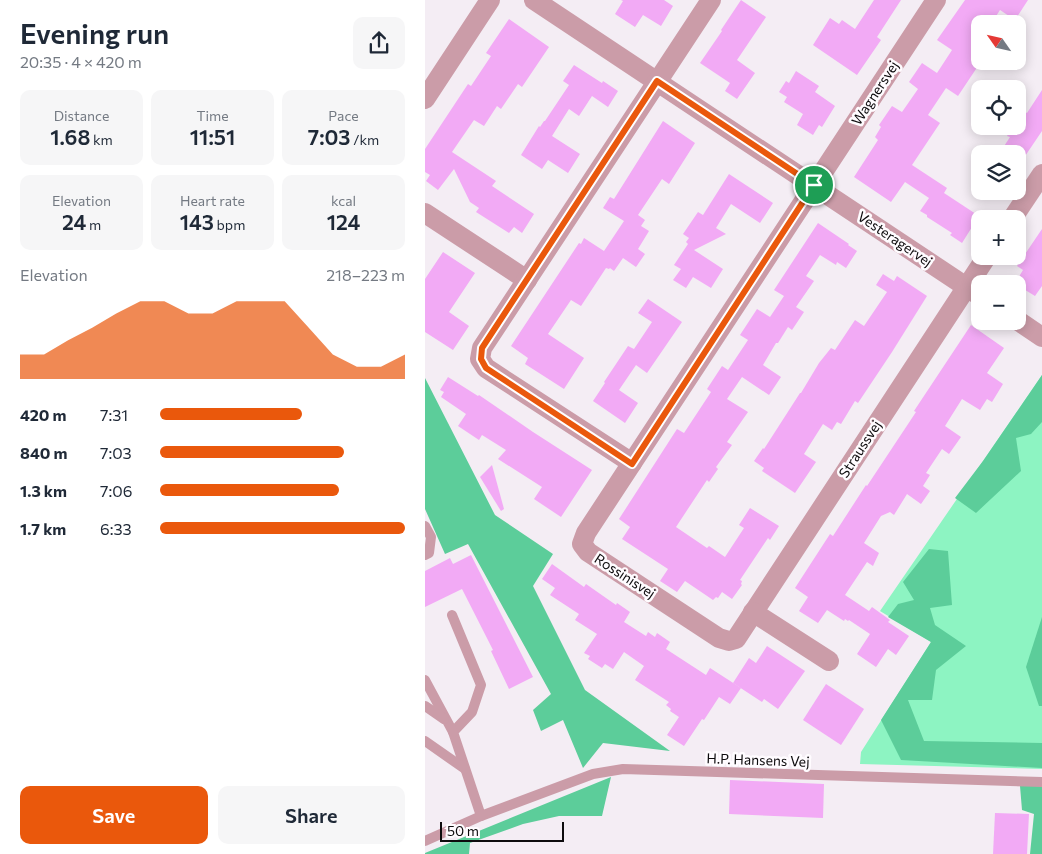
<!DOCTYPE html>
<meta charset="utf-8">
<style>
:root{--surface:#fff;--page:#f6f6f7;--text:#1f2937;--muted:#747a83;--accent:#ea580c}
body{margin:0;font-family:Commissioner,sans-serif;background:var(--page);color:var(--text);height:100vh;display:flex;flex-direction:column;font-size:19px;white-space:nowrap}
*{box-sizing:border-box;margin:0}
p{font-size:16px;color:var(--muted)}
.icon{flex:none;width:28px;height:28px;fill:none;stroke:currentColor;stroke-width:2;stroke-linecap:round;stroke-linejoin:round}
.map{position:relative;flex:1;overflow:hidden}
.sheet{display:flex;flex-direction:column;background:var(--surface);width:425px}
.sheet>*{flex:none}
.needle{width:32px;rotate:304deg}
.tools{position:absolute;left:546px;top:15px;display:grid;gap:10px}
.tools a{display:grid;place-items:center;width:55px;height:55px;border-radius:10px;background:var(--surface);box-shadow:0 2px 12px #0003;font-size:25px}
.scale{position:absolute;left:15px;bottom:12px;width:124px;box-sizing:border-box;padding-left:5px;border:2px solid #0d0b0d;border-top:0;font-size:14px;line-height:18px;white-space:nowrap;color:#0d0b0d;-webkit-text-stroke:4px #fffcff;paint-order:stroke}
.pin{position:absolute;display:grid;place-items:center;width:42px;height:42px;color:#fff;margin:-21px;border:2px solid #fff;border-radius:50%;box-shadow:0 1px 5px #0007}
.round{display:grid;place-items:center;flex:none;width:52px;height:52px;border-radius:10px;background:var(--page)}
.overview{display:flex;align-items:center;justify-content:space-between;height:85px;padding:0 20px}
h1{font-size:28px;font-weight:600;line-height:38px}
.figures{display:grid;grid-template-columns:repeat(3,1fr);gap:8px;height:85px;padding:5px 20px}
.figures div{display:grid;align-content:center;border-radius:10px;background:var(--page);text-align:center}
.figures b{font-size:21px;font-weight:600}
.figures small{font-size:14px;font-weight:400}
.figures p{font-size:14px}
.chart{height:140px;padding:10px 20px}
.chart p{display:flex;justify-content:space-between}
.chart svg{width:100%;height:90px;margin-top:5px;fill:var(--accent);opacity:.7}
.cta{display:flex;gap:10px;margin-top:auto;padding:10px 20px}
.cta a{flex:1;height:58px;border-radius:10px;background:var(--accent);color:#fff;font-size:20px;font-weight:600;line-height:58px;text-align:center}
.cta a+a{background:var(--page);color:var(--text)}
ul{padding:0 20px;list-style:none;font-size:16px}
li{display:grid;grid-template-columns:80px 60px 1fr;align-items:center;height:38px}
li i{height:12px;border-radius:6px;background:var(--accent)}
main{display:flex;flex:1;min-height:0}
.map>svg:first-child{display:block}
.green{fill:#8df4c2}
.forest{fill:#5ccd9a}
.building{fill:#f2aaf5}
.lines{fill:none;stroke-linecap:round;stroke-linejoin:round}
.lane{stroke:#cb9ca8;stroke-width:10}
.street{stroke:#cb9ca8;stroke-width:20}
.route-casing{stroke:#fff;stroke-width:10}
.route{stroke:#ea580c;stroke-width:6}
.labels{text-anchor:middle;stroke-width:5;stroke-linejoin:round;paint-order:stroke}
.street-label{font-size:14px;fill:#0d0b0d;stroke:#fffcff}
</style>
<main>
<section class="sheet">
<div class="overview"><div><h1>Evening run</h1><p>20:35 · 4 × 420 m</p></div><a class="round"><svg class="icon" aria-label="share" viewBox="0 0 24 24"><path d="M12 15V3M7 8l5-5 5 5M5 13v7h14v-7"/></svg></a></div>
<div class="figures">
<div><p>Distance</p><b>1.68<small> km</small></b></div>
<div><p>Time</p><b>11:51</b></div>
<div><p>Pace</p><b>7:03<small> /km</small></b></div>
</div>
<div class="figures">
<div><p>Elevation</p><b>24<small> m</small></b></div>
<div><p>Heart rate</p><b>143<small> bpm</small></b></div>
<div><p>kcal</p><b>124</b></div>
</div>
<div class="chart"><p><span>Elevation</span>218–223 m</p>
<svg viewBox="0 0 160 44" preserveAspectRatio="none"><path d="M0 44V32L10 32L20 25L30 19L40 12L50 6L60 6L70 12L80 12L90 6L100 6L110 6L120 19L130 32L140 38L150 38L160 32V44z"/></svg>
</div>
<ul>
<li><b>420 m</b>7:31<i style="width:58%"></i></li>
<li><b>840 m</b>7:03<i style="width:75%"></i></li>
<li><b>1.3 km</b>7:06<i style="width:73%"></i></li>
<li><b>1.7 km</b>6:33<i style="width:100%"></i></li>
</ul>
<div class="cta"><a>Save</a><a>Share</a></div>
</section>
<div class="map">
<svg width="617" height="854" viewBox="0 0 617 854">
<rect width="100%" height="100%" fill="#f4edf4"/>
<polygon class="green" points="617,375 617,769 435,764 436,752 506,642 455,611"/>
<g class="forest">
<polygon points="617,375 617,422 606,434 591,438 596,471 551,513 530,498 558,461"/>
<polygon points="0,378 70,515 128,554 108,586 160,690 245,751 178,743 158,768 138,720 116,731 108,710 126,694 43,544 20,554 0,509"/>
<polygon points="504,549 523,551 527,605 505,608 510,625 541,646 511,670 507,700 483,700 499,741 617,743 617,768 476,760 456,720 506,642 463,617 473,604 489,600 478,582"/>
<polygon points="617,617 617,706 614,706 601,667"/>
<polygon points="186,777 177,816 134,816 98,824 45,843 44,854 0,854 0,853"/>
<polygon points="595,786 617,786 617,854 605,854 609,814 597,810"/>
</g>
<g class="building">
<polygon points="196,0 239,0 248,6 236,26 218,15 210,27 190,14 198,1"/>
<polygon points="316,0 341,17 312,60 330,73 312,99 300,91 305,83 275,63 297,31 296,30"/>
<polygon points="449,0 476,0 452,37 456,40 432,75 388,45 405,18 414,24 417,20 430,29"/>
<polygon points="540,0 603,0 590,20 575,10 566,24 555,24 555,63 533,96 521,88 503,115 515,123 487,165 522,188 519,193 554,216 537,243 525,235 527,233 502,217 502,215 495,211 504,198 480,182 466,202 429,177 453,140 450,137 456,127 454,125 467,106 477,112 493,89 484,82 497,63 512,73 527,50 512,40"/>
<polygon points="84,19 124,47 97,87 93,84 76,109 72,106 59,126 49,120 27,152 71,181 67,186 109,214 97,233 89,227 84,233 51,212 54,208 45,202 29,169 13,190 1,181 5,175 0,172 0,149 43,84 46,86 66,56 61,53"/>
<polygon points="149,65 177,83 178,81 193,91 183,107 167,96 154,116 144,109 127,136 155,154 143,173 123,160 117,169 96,155 114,126 115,127 119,121 120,121 144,85 138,81"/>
<polygon points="371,71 394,86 390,92 410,106 397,127 394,125 388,135 372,125 378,114 359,102 362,97 354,92 361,81 364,83"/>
<polygon points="617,90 617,131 592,168 592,154 574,154 585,137 582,136 588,126 592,126 592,107 602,113"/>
<polygon points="238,121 270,143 244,184 237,179 213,215 220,220 216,226 224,231 213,249 220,254 211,267 198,258 189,271 185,268 184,269 181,268 156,306 146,300 123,334 159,358 139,389 100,364 103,358 86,346 154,243 156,244 159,238 179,251 199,221 178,208 185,197 189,199"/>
<polygon points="304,174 348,203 335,223 306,204 291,228 301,234 269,250 298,269 286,288 268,277 261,288 248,280 256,269 249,265 263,244 261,242 264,238 258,234 273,212 278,215"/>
<polygon points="393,223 424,244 423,245 432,251 421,268 412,262 411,265 395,255 381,276 389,281 371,307 379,312 367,330 363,327 353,343 351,343 338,365 356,377 344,395 317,377 302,399 323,412 302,442 307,445 291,467 293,469 284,482 282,480 251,527 282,548 284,546 300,557 319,528 314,525 325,508 354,526 345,540 343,538 315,580 317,581 316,584 317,585 307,599 297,592 293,598 291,597 288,600 260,581 252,592 235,581 243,569 197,539 205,527 194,519 252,429 259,433 286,392 282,389 297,366 303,370 323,340 315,335 332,309 345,317 359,296 349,290"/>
<polygon points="617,229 617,286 610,296 592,285 592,284 590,283 598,270 592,266"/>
<polygon points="18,252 50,273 24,312 44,326 28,350 0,332 0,279"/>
<polygon points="458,274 469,281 472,276 502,296 467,352 433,403 430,401 416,424 412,422 407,430 398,424 379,454 391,462 370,493 337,471 339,468 329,461 338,448 339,449 375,393 376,393 394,363 406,348 410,350 430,320 439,326 462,292 451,285"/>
<polygon points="223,299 257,322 222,373 211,365 194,390 213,403 200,423 168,401 180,383 179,382 203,346 209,349 227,322 213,313"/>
<polygon points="546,325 579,348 562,373 578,384 567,402 562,399 555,410 537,399 520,426 536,437 524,454 517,449 501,473 505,475 498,486 505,491 496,504 482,494 469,515 465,512 456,516 439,543 454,553 448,566 442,562 420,595 444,611 447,607 465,620 463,622 484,636 471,655 463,649 451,667 432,654 445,634 424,620 423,621 420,619 419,621 402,610 393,623 374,611 383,597 370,588 405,534 408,536 441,485 442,486 491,412 489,411"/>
<polygon points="23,377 53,396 54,395 108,432 167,470 136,517 109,499 117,487 73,459 81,450 57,435 54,440 33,426 41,414 16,397 19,392 15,390"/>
<polygon points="67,465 79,509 76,511 55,477"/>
<polygon points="46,555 108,677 84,689 66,651 68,650 37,589 0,607 0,571 25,558 28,564"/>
<polygon points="127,564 159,587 161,584 191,605 192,603 205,612 199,622 221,636 223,632 230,637 232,633 245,642 241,649 281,675 285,668 316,688 305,704 294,697 279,720 277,719 259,746 242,735 254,717 245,711 246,709 241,705 244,702 210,680 219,666 199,652 188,669 180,664 177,668 163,659 165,656 159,653 172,634 150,620 154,614 125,595 130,588 117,579"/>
<polygon points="342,646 380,671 353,709 339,699 337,702 308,683 324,658 331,663"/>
<polygon points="401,684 439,709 416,745 378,720"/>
<polygon points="305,780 399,784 398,818 304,814"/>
<polygon points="570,813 604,814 602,854 568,854"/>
</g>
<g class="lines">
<g class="lane">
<polyline points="0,526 6,537 4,553 0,555"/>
<polyline points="27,615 56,685 47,712 28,732 56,816"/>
<polyline points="0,680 28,732"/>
<polyline points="0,706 19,719"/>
<polyline points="0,741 40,769"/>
<polyline points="0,841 56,816 168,774 198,769 617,782"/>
</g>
<g class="street">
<polyline points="109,0 555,296"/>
<polyline points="511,0 161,533 157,544 163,552 294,638 304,641 311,639 562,256"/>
<polyline points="0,99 65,0"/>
<polyline points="0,213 102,280"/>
<polyline points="587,219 617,174"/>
<polyline points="592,320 617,337"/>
<polyline points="207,463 61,368 55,359 57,348 286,0"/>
<polyline points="328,612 404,661"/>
</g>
</g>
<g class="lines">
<g class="route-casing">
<polygon id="route" points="232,81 389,185 207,464 61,368 56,359 57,348"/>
</g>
<use href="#route" class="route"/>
</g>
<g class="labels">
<g class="street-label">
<text transform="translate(450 93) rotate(-57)" y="5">Wagnersvej</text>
<text transform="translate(470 239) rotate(34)" y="5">Vesteragervej</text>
<text transform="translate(435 449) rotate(-57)" y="5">Straussvej</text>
<text transform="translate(200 576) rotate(33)" y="5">Rossinisvej</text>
<text transform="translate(333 760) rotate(2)" y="5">H.P. Hansens Vej</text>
</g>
</g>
</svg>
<div class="tools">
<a><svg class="needle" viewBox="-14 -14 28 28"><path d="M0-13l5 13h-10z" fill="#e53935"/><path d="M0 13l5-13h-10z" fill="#747a83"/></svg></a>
<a><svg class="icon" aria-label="locate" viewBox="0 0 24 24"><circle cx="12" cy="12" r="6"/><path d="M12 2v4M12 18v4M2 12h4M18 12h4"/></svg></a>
<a><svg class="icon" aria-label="layers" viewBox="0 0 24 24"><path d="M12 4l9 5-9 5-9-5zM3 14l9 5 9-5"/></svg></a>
<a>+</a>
<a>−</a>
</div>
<div class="scale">50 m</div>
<div class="pin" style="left:389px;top:185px;background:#1e9e55"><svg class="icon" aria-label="arrive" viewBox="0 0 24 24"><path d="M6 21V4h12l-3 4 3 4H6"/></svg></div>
</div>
</main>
